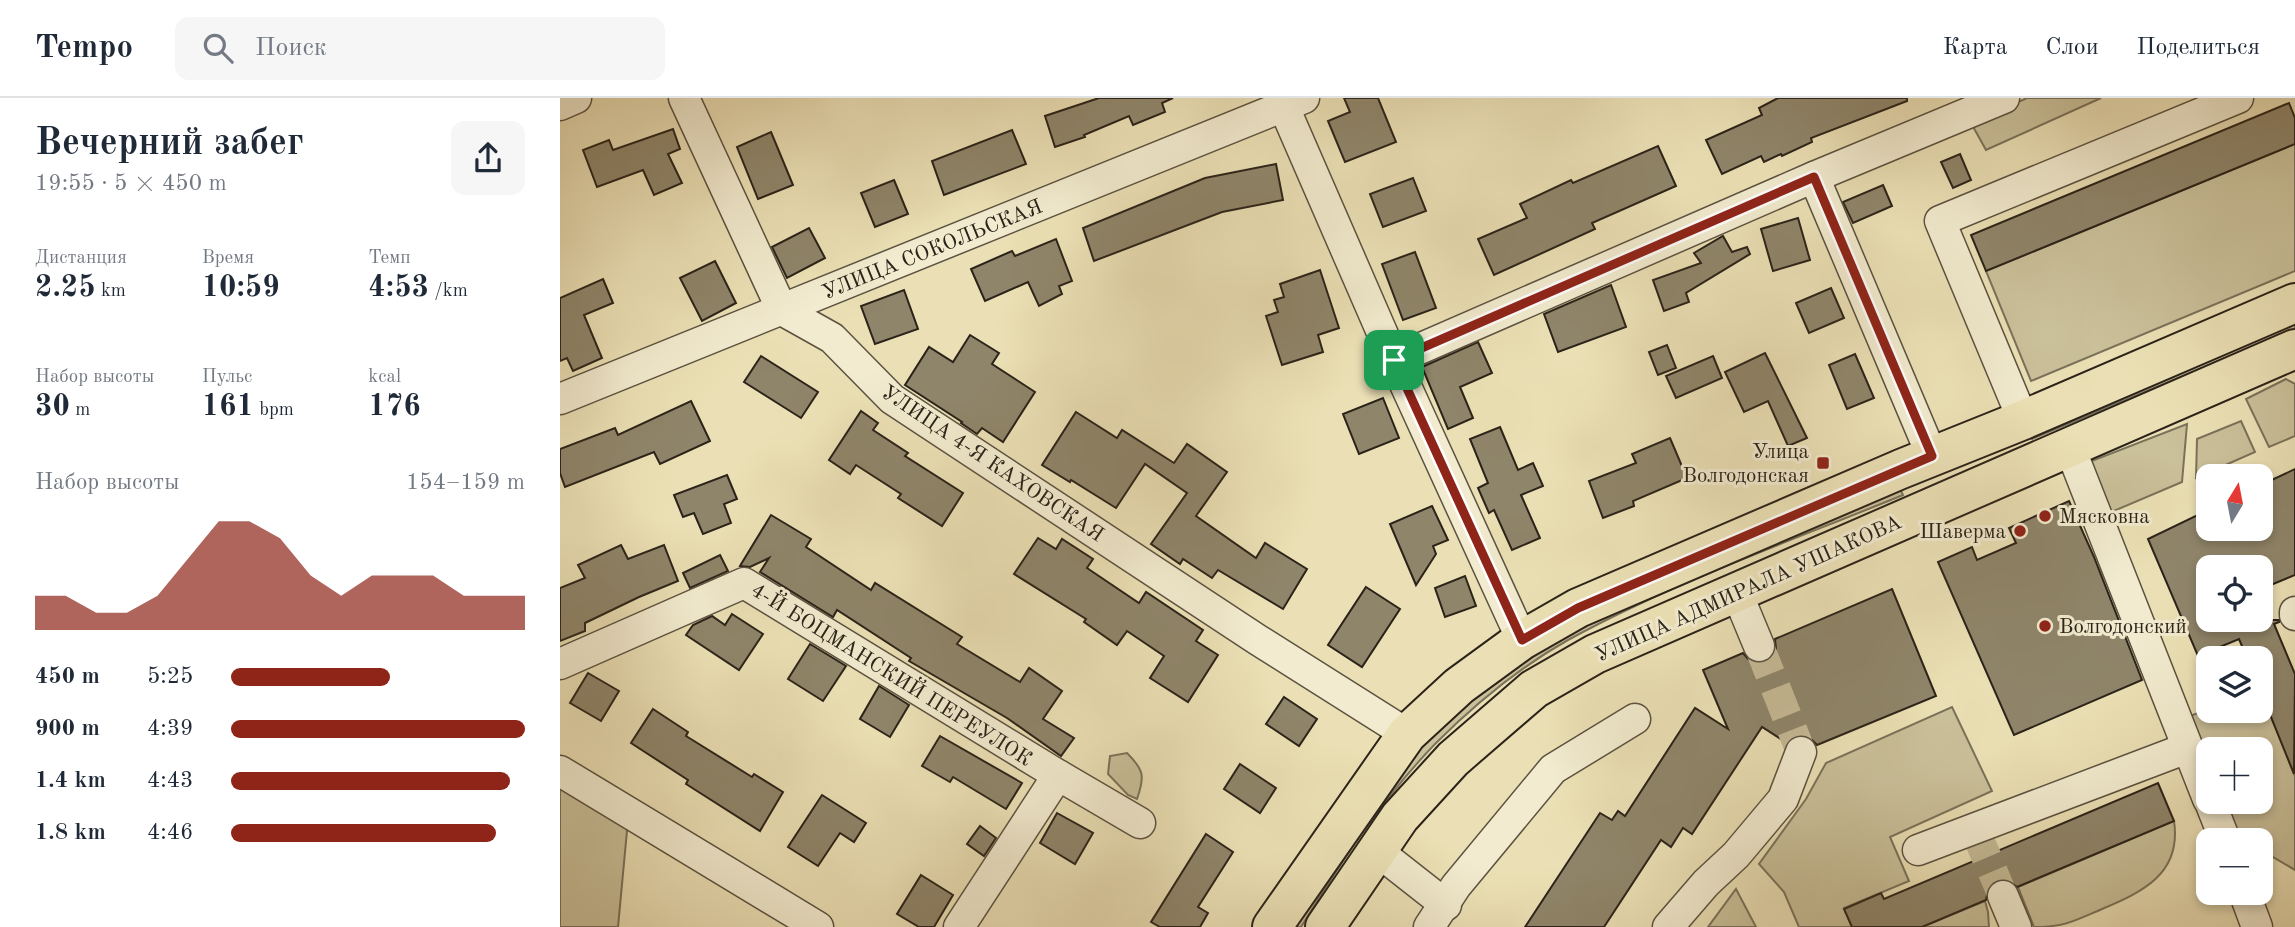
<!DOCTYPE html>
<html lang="ru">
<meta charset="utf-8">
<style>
:root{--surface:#fff;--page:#f6f6f7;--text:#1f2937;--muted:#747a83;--line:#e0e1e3;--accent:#8f2418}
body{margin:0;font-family:"Old Standard TT",serif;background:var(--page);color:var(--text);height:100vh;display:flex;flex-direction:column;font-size:26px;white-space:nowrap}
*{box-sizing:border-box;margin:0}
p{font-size:23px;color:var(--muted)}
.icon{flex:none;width:38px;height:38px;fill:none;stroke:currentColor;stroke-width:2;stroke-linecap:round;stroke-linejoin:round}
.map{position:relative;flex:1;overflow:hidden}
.side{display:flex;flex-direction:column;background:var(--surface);width:560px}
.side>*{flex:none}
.needle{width:46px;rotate:10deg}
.controls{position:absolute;left:1636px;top:366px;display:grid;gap:14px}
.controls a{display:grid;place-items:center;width:77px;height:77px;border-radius:14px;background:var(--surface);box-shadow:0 4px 10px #0003;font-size:35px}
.pin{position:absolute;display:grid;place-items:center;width:60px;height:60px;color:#fff;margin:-30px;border-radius:14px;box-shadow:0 4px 10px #0006}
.round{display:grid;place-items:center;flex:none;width:74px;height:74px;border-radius:14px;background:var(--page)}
.headline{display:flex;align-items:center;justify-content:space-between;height:119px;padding:0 35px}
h1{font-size:38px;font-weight:700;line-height:52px}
.figures{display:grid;grid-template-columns:repeat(3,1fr);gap:10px;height:119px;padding:7px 35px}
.figures div{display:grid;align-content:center}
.figures b{font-size:30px;font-weight:700}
.figures small{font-size:19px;font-weight:400}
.figures p{font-size:19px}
.chart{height:196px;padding:14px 35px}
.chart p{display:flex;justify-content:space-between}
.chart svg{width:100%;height:126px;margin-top:7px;fill:var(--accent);opacity:.7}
ul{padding:0 35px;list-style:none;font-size:23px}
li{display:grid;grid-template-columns:112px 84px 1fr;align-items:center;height:52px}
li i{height:18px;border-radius:9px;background:var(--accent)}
header{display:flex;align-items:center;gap:42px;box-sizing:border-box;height:98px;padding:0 35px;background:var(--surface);border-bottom:2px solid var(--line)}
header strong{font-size:33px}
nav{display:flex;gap:38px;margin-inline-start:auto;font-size:24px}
.search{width:490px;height:63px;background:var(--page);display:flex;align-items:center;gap:18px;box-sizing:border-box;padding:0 24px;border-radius:14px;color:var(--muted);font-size:26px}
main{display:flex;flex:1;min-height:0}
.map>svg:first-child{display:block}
.green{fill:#cac09a;stroke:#7a725a;stroke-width:2}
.building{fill:#8f856a;stroke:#2b2319;stroke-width:2}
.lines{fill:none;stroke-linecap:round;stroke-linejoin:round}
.minor-tunnel{stroke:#c5ba96;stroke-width:30;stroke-dasharray:30 15;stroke-linecap:butt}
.minor-casing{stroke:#5b5240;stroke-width:33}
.major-casing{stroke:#2b2319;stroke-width:42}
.minor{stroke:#f2ebcf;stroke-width:30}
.major{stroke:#ebe0b5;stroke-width:38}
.route-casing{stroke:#fff;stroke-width:14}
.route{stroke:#8f2418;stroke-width:9}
.poi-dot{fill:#8f2418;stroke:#f2ebcf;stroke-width:2.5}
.labels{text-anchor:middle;stroke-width:6;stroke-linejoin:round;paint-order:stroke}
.street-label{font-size:21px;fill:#2b2319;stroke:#f2ebcf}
.poi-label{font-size:21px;fill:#2b2319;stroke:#f2ebcf;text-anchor:end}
</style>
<header>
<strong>Tempo</strong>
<div class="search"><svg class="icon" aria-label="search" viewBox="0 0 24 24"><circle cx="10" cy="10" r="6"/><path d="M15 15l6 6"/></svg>Поиск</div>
<nav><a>Карта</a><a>Слои</a><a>Поделиться</a></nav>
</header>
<main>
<section class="side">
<div class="headline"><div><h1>Вечерний забег</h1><p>19:55 · 5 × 450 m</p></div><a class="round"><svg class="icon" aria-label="share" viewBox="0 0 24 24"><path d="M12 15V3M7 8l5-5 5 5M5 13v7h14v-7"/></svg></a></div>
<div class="figures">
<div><p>Дистанция</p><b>2.25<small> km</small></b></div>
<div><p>Время</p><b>10:59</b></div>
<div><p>Темп</p><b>4:53<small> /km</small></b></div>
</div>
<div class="figures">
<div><p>Набор высоты</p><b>30<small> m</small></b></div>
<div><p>Пульс</p><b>161<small> bpm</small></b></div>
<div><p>kcal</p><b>176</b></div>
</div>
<div class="chart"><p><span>Набор высоты</span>154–159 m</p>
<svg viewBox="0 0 160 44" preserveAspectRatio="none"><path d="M0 44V32L10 32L20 38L30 38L40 32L50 19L60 6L70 6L80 12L90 25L100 32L110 25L120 25L130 25L140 32L150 32L160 32V44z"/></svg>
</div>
<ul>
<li><b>450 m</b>5:25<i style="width:54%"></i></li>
<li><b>900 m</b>4:39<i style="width:100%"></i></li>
<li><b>1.4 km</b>4:43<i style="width:95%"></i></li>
<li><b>1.8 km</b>4:46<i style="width:90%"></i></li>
</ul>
</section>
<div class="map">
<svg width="1735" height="829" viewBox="0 0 1735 829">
<rect width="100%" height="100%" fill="#ebe0b5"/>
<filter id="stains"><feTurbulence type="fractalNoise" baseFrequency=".00286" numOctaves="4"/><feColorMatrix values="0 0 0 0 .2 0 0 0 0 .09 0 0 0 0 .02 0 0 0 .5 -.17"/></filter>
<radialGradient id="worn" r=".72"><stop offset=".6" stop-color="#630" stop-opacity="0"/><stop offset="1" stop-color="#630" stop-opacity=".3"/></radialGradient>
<g class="green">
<polygon points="1467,0 1541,0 1426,52 1411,25"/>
<polygon points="1735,46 1735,173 1471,283 1426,173"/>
<polygon points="1735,220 1735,231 1472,341 1467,337"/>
<polygon points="1726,281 1735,286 1735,338 1709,349 1686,301"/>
<polygon points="1681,323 1695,354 1636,380 1637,341"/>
<polygon points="1627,326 1622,384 1549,415 1529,364"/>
<path d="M1339 389 1343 397C1231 443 1114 484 1008 542 960 569 914 607 875 646 822 701 781 764 741 829H725L817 695 896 613 972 557 1048 513Z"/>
<path d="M1701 594 1735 678V772L1701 752V742C1668 742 1670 731 1659 704H1701V651H1648V678L1625 620 1648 611 1701 612Z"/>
<polygon points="1392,609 1432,693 1330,739 1349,783 1284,810 1292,829 1239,829 1224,794 1199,766 1246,701 1266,665"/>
<path d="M567 655C584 672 585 678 577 701L568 697 548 676 550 658Z"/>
<polygon points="0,678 68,722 58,829 0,829"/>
<path d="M1614 723C1622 776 1582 794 1542 811 1514 823 1505 829 1474 829L1458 789Z"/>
<polygon points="1176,791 1196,829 1148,829"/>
<polygon points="1425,803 1428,814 1429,829 1362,829"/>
</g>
<g class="building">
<polygon points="539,0 613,0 602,5 605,14 573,27 569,18 524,37 525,39 495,49 485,18"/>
<polygon points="784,0 818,0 836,44 785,64 768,23 790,14"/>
<polygon points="1218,0 1347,0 1347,3 1251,40 1252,44 1222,58 1221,56 1204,64 1201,58 1162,76 1146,42 1202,17 1199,10"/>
<polygon points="1729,5 1735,20 1735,46 1426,173 1411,137"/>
<polygon points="113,31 120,51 108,56 122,85 94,97 83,72 37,89 23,52 49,42 53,52"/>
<polygon points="452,32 466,66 384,97 372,63"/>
<polygon points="211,34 233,87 198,101 177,49"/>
<polygon points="1098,48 1116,88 1032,125 1035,131 934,177 918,141 967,120 960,106 1011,82 1013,85"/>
<polygon points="1400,56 1411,82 1393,90 1381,64"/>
<polygon points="716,66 723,102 662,114 534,163 523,130 645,80"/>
<polygon points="853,80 866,113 823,129 810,96"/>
<polygon points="334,82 348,116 315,129 301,95"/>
<polygon points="1323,87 1332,108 1293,125 1283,104"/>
<polygon points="1238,120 1250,162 1213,173 1201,131"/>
<polygon points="249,130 265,160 227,180 212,149"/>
<polygon points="1163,138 1172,154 1187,149 1190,156 1126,195 1129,204 1104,213 1093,182 1141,165 1134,155"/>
<polygon points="496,141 512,183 499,188 502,196 479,208 468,184 425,203 411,171 452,153 455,158"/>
<polygon points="855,154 876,210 843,222 822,166"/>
<polygon points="155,163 176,205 142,223 120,180"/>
<polygon points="760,172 779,230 758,237 763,254 722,267 706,218 718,214 714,202 724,199 720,186"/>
<polygon points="43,181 53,205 24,217 42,260 13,273 7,260 0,263 0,200"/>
<polygon points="1051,187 1066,229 998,254 984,216"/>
<polygon points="1271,190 1284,220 1249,235 1236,205"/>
<polygon points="344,192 358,231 315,246 301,208"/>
<polygon points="410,237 439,255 432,266 475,294 443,344 422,330 417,336 401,325 402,324 345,287 369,249 393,264"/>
<polygon points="918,244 932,275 900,289 913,320 888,331 862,269"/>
<polygon points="1107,247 1116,270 1098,277 1089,254"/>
<polygon points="1205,255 1247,340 1228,348 1208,303 1184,314 1165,274"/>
<polygon points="1295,256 1314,300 1287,311 1269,267"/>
<polygon points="201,258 258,294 241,320 184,284"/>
<polygon points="1153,258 1162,280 1116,300 1106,278"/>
<polygon points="823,300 839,340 799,356 783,316"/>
<polygon points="131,303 150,343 100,366 94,354 5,389 0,375 0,351 55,330 58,337"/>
<polygon points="301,313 318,325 313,332 348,355 345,358 403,395 382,428 338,400 341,396 296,367 290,376 269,362"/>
<polygon points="516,314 557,340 562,332 614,365 627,346 667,374 636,418 696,460 705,445 747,471 723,511 658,472 652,480 623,461 620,466 591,446 627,395 585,366 556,410 511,382 510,384 482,367"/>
<polygon points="940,329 958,372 973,365 983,388 961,397 980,440 952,452 934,412 929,415 918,390 928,385 910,341"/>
<polygon points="1110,340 1127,380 1073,403 1074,408 1043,420 1029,383 1076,365 1072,356"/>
<polygon points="1735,371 1735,477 1701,491 1701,469 1648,469 1648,522 1719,522 1719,524 1714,526 1735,576 1734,676 1701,594 1701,560 1687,560 1679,541 1638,558 1588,441 1648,412 1648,430 1701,430 1701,387"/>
<polygon points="167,377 177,401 164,406 171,425 143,436 134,415 123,419 114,397"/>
<polygon points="1509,403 1534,459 1582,582 1454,637 1378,464 1412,449 1417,462 1456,445 1449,430"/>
<polygon points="872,408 888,442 873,448 876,456 856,487 830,426"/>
<polygon points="211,417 251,441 246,449 311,492 315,485 402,539 397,546 460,584 469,570 502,593 483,621 514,640 501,658 447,620 349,563 351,560 277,512 273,519 200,474 209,460 190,469 180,468"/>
<polygon points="478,440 496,451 502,441 533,461 527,470 579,505 586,494 643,532 636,543 658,557 628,604 590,580 604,558 567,533 557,547 524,524 526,521 454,476"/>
<polygon points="61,447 68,461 104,447 118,483 79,499 25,525 25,533 0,543 0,490 25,480 18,467"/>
<polygon points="160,457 168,473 130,490 123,475"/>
<polygon points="905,478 916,508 885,519 875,490"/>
<polygon points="806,489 840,511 802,569 768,547"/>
<polygon points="1332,491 1376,598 1257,647 1248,638 1239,637 1231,640 1227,645 1202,629 1132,736 1123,730 1111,749 1101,742 1044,829 965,829 1040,715 1052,722 1058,713 1065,718 1135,610 1168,631 1143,572 1183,555 1188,561 1196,565 1206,564 1213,558 1216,551 1215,541"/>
<polygon points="172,516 203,536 179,572 126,537 133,527 152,518 165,527"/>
<polygon points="250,546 286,568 263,603 228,581"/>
<polygon points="28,575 59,593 41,623 10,605"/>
<polygon points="319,588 349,607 330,639 300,621"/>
<polygon points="724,599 757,621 739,648 706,626"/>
<polygon points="93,611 128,634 126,638 192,679 194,676 223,694 200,733 126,686 128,682 71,645"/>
<polygon points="380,638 462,685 446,711 393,679 390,684 362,668"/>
<polygon points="680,666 716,690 700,715 664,691"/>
<polygon points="1598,685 1614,723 1457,789 1446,781 1437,782 1429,788 1426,802 1362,829 1292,829 1284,811 1321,795 1324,801"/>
<polygon points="262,697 306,725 294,744 280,735 258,768 228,749"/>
<polygon points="497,715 533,735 515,766 480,745"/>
<polygon points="420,728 436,740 424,758 407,746"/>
<polygon points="646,736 673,754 638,809 648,815 640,829 600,829 591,824"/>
<polygon points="361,777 393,797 374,829 359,829 337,816"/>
</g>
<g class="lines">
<g class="minor-tunnel">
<polyline points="1199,548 1241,654"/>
<polyline points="1415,732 1443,798"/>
</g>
<g class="minor-casing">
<g id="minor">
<polyline points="124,0 222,212 272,240 332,301 698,542 847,636"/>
<polyline points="720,0 834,262 962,542"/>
<polyline points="0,7 16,0"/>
<polyline points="1254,79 1372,358"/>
<polyline points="834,262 1254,79 1444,0"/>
<polyline points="0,301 744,0"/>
<polyline points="1463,322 1380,123 1678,0"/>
<polyline points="1510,350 1648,701"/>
<polyline points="1177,495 1199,548"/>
<polyline points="1735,514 1735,517"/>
<polyline points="0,566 184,485 498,677 399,829"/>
<polyline points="0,673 258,829"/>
<polyline points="498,677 580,725"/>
<polyline points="1650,704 1665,742"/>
<polyline points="1358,752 1627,650"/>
<polyline points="815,755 830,763 886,807"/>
<polyline points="1684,794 1697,829"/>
<polyline points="1443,798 1456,829"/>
<polyline points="869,829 896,788 993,671 1075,621"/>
<polyline points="1108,829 1146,785 1176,757 1223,701 1241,654"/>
</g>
</g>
<g class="major-casing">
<g id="major">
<polyline points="712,829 847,636 899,588 962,542 1018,510 1341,371 1463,322 1735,205"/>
<polyline points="765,829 840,719 893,661 974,591 1035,556 1735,251"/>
</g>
</g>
<use href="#minor" class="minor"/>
<use href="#major" class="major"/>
</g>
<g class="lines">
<g class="route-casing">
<polygon id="route" points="1254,79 1372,358 1018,510 962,542 834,262"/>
</g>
<use href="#route" class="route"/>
</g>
<g class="poi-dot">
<rect x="1256" y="358" width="14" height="14" rx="3.5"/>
<circle cx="1485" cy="418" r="7"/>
<circle cx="1460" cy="433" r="7"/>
<circle cx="1485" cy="528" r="7"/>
</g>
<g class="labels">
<g class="street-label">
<text transform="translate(372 151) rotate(-22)" y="7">УЛИЦА СОКОЛЬСКАЯ</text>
<text transform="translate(433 365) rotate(34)" y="7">УЛИЦА 4-Я КАХОВСКАЯ</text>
<text transform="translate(1188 490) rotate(-24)" y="7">УЛИЦА АДМИРАЛА УШАКОВА</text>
<text transform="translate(332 576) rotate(32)" y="7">4-Й БОЦМАНСКИЙ ПЕРЕУЛОК</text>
</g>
<g class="poi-label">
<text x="1249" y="360">Улица<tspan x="1249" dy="24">Волгодонская</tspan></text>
<text x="1499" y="425" text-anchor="start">Мясковна</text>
<text x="1446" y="440">Шаверма</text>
<text x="1499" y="535" text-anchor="start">Волгодонский</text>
</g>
</g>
<rect width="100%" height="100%" filter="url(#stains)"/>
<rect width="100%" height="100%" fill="url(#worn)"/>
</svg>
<div class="controls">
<a><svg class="needle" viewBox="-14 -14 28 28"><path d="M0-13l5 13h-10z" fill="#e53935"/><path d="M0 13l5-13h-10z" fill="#747a83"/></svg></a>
<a><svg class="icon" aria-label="locate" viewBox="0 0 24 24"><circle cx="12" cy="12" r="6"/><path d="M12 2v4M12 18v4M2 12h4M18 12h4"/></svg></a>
<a><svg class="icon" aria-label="layers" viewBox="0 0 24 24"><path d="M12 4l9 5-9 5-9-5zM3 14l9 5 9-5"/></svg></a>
<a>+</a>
<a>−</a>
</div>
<div class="pin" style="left:834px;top:262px;background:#1e9e55"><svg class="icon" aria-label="arrive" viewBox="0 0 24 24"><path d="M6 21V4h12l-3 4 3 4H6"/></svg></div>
</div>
</main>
